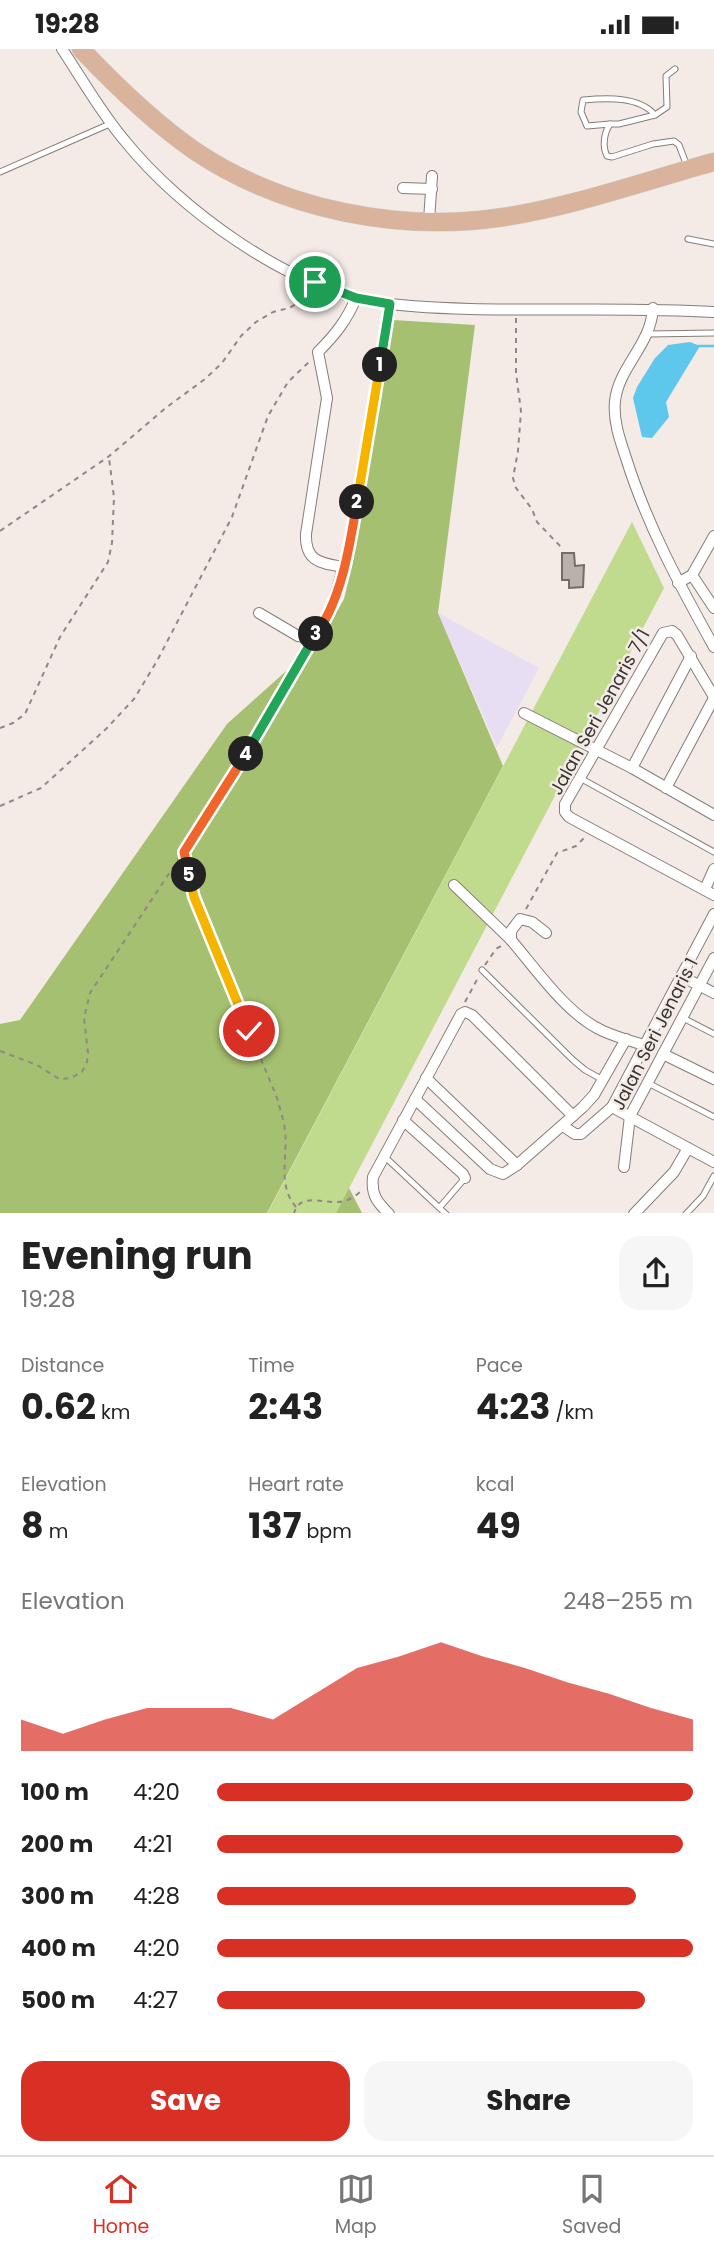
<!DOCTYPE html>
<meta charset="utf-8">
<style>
:root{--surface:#fff;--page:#f6f6f6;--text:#222;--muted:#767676;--line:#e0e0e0;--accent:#d93025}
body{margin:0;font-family:Poppins,sans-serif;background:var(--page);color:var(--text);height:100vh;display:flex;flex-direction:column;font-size:26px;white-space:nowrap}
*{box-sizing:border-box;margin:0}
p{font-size:23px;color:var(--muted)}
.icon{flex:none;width:38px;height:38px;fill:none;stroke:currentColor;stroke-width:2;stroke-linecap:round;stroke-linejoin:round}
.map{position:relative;height:1164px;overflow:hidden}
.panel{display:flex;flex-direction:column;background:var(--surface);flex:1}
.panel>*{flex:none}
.pin{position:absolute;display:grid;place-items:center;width:60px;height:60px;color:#fff;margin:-30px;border:4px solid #fff;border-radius:50%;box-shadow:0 2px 7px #0007}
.km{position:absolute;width:35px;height:35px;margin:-18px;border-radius:50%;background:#222;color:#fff;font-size:19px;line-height:35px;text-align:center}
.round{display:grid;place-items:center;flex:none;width:74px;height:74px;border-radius:21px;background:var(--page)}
.headline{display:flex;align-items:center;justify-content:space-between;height:119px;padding:0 21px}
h1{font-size:38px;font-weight:700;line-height:52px}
.metrics{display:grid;grid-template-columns:repeat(3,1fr);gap:10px;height:119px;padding:7px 21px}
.metrics div{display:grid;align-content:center}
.metrics b{font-size:35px;font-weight:700}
.metrics small{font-size:19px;font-weight:400}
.metrics p{font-size:19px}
.chart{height:196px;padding:14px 21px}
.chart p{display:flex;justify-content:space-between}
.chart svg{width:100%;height:126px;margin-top:7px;fill:var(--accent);opacity:.7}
.cta{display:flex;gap:14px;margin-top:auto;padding:14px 21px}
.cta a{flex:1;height:80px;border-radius:21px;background:var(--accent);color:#fff;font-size:28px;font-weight:700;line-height:80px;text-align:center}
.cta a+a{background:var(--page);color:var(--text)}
ul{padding:0 21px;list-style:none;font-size:23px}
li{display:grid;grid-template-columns:112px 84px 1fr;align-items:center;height:52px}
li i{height:18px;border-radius:9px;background:var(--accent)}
.status{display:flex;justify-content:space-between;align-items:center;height:49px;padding:0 35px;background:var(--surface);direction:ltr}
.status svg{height:19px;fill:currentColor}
.dock{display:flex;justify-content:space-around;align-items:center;height:98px;border-top:2px solid var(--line);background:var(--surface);font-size:19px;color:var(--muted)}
.dock a{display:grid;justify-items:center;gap:4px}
.dock .current{color:var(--accent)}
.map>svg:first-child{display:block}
.industrial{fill:#e7def3}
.green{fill:#c0db8d}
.forest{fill:#a5c070}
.water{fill:#5ec7ec}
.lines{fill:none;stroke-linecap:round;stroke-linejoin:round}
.stream{stroke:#5ec7ec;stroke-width:2.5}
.building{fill:#b8b2ab;stroke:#726d66;stroke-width:2}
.lane-casing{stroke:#867d79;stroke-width:7}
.street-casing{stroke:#867d79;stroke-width:12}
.primary-casing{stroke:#cccaca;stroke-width:19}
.path{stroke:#8f8885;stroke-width:2;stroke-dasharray:5 5;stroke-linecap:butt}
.lane{stroke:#fff;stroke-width:5}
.street{stroke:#fff;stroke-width:10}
.primary{stroke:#dab39d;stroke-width:18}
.split-1-casing{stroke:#fff;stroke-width:14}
.split-2-casing{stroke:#fff;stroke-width:14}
.split-3-casing{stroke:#fff;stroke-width:14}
.split-4-casing{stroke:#fff;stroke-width:14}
.split-5-casing{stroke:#fff;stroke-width:14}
.split-6-casing{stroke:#fff;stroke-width:14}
.split-1{stroke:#22a559;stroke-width:9}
.split-2{stroke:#f5b400;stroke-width:9}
.split-3{stroke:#f0652b;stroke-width:9}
.split-4{stroke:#22a559;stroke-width:9}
.split-5{stroke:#f0652b;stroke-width:9}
.split-6{stroke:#f5b400;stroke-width:9}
.labels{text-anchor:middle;stroke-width:5;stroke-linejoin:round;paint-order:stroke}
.street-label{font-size:18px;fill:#393533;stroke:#f4eae6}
</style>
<div class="status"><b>19:28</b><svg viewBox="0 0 49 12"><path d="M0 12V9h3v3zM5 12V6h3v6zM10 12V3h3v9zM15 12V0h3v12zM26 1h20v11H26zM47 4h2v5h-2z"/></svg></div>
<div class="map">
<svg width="714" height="1165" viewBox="0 0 714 1165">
<rect width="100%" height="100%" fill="#f4eae6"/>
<polygon class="industrial" points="438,564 539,619 497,698"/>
<polygon class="green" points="632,473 664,539 336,1164 267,1165"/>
<g class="forest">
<polygon points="393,271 475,276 438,564 503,717 267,1164 0,1164 0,975 20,971 227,675 321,591 344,550 352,518"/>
<polygon points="349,1139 362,1164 336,1164"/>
</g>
<polygon class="water" points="690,293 700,297 666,353 669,368 652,389 642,388 633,349 637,338 655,309 668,296"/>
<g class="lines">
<polyline class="stream" points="698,297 714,297"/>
</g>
<polygon class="building" points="562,504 574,504 575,517 584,516 583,538 569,539 569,531 562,531"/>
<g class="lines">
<g class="lane-casing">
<g id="lane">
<path d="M655 66 619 75H610C604 84 602 97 607 107L612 108 653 95 674 92 679 96 687 117"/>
<path d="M610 75 587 77 581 63 583 51C607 49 639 47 655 66L667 58 666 27 675 20"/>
<polyline points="0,123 112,74"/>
<polyline points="688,190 714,195"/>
<polyline points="648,285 714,284"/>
<polyline points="580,729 714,803"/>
<polyline points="482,921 573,1011 585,1021 603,1031"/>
<polyline points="683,969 714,985"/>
<polyline points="648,1034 714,1068"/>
<polyline points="384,1107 446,1165"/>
<polyline points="440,1158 465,1129"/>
<polyline points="686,1165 703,1147 714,1127"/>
</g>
</g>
<g class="street-casing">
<g id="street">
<path d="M62 0C82 30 101 64 125 92 180 160 287 238 375 253 406 258 438 259 470 260 551 262 633 258 714 263"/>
<polyline points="403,139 432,140"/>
<polyline points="429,172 432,127"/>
<path d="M653 259C651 296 619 317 615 352 613 372 620 391 626 409 647 476 680 537 714 598"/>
<path d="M343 518C321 514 305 513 306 485L327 349 318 303C335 286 347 271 356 249"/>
<polyline points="692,526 714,487"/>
<polyline points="678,534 692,526 714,559"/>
<polyline points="259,564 298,587 312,589 331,561 350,496 390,255"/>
<polyline points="714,648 677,586 672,582 663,584 565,755 565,763 569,768 714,846"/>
<polyline points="524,664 632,719 714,766"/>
<polyline points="632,719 691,607"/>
<polyline points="666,739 714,649"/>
<polyline points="454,836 511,891"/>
<polyline points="705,840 714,820"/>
<path d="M546 884 532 873 520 870 511 882V891C536 920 567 966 603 982 616 988 631 992 644 996"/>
<polyline points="681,927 714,944"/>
<polyline points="663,1005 714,1030"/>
<polyline points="426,1029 517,1116"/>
<polyline points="415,1050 490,1120 503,1125 517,1116 583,1058 594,1046 626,990"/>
<polyline points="612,1058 714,1113"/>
<polyline points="403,1071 463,1125 465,1129"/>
<polyline points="563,1077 575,1085 581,1085 612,1058 714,865"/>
<polyline points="624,1118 630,1067 714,909"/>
<path d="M389 1165C377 1153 371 1146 373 1128L461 965 465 963 472 966 573 1067"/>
<polyline points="634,1165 674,1123 688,1099"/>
</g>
</g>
<g class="primary-casing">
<path id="primary" d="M81 0C116 37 153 73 195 102 283 161 400 184 504 168 575 157 645 132 714 113"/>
</g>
<g class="path">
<polyline points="516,269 516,324 521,362 518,402 513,429 516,439 532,460 537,473 562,499"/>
<polyline points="0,482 108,408 167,358 205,330 222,314 241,287 256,273 273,263 289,259 308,248 310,244"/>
<polyline points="0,679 13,674 25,665 60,588 108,513 112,494 114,448 109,409"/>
<polyline points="0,757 41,739 106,680 134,650 157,612 232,468 268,367 288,333 310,312"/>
<path d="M185 804 194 848 277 1049C280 1060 284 1071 285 1082 288 1108 277 1136 296 1158"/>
<polyline points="526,860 557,804 576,797 584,789"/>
<polyline points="485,916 496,900 501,897"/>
<polyline points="465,953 479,927"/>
<polyline points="0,1002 37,1016 59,1030 71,1029 82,1023 87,1013 88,1004 84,969 90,944 240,717 306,600"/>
<path d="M294 1165C299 1141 328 1157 344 1152 352 1150 358 1145 363 1140"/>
</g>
<use href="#lane" class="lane"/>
<use href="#street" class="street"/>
<use href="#primary" class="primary"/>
</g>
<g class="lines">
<g class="split-1-casing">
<polyline id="split-1" points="315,233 356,249 390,255 380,316"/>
</g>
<g class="split-2-casing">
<polyline id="split-2" points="357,453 380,316"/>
</g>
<g class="split-3-casing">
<path id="split-3" d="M316 585C342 550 350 495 357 453"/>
</g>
<g class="split-4-casing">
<polyline id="split-4" points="246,705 316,585"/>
</g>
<g class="split-5-casing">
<polyline id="split-5" points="189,826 184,803 246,705"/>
</g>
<g class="split-6-casing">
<polyline id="split-6" points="189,826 194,848 249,982"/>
</g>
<use href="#split-1" class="split-1"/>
<use href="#split-2" class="split-2"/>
<use href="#split-3" class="split-3"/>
<use href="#split-4" class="split-4"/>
<use href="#split-5" class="split-5"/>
<use href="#split-6" class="split-6"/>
</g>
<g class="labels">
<g class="street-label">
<text transform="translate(600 663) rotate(-61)" y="6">Jalan Seri Jenaris 7/1</text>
<text transform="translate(655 985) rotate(-63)" y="6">Jalan Seri Jenaris 1</text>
</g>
</g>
</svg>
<div class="pin" style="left:315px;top:233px;background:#1e9e55"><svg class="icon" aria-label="arrive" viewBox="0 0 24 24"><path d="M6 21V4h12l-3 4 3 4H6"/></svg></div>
<div class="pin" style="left:249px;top:982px;background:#d93025"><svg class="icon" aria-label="check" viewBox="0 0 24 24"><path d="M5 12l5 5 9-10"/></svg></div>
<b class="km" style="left:380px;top:316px">1</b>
<b class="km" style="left:357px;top:453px">2</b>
<b class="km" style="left:316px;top:585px">3</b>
<b class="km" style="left:246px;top:705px">4</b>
<b class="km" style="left:189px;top:826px">5</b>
</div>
<section class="panel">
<div class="headline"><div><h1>Evening run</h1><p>19:28</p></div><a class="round"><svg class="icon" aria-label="share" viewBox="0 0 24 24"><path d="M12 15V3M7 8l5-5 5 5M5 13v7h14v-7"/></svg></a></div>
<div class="metrics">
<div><p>Distance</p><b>0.62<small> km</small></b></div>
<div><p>Time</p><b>2:43</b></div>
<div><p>Pace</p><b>4:23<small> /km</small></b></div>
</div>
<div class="metrics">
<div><p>Elevation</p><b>8<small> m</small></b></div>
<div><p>Heart rate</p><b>137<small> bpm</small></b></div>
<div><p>kcal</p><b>49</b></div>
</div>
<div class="chart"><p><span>Elevation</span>248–255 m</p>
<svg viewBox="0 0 160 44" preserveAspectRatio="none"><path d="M0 44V33L10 38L20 33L30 29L40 29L50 29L60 33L70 24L80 15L90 11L100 6L110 11L120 15L130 20L140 24L150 29L160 33V44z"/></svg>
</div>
<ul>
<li><b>100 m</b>4:20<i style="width:100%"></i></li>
<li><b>200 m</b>4:21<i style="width:98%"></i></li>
<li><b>300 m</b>4:28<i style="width:88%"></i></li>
<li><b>400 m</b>4:20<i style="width:100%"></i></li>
<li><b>500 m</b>4:27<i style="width:90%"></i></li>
</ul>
<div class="cta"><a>Save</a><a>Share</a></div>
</section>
<nav class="dock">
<a class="current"><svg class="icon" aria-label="home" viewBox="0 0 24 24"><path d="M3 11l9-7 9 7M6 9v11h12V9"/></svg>Home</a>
<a><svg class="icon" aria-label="map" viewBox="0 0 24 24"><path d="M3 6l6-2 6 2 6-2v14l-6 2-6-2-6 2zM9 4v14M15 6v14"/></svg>Map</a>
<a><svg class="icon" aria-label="saved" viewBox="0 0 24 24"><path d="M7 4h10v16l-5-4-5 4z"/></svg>Saved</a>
</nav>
